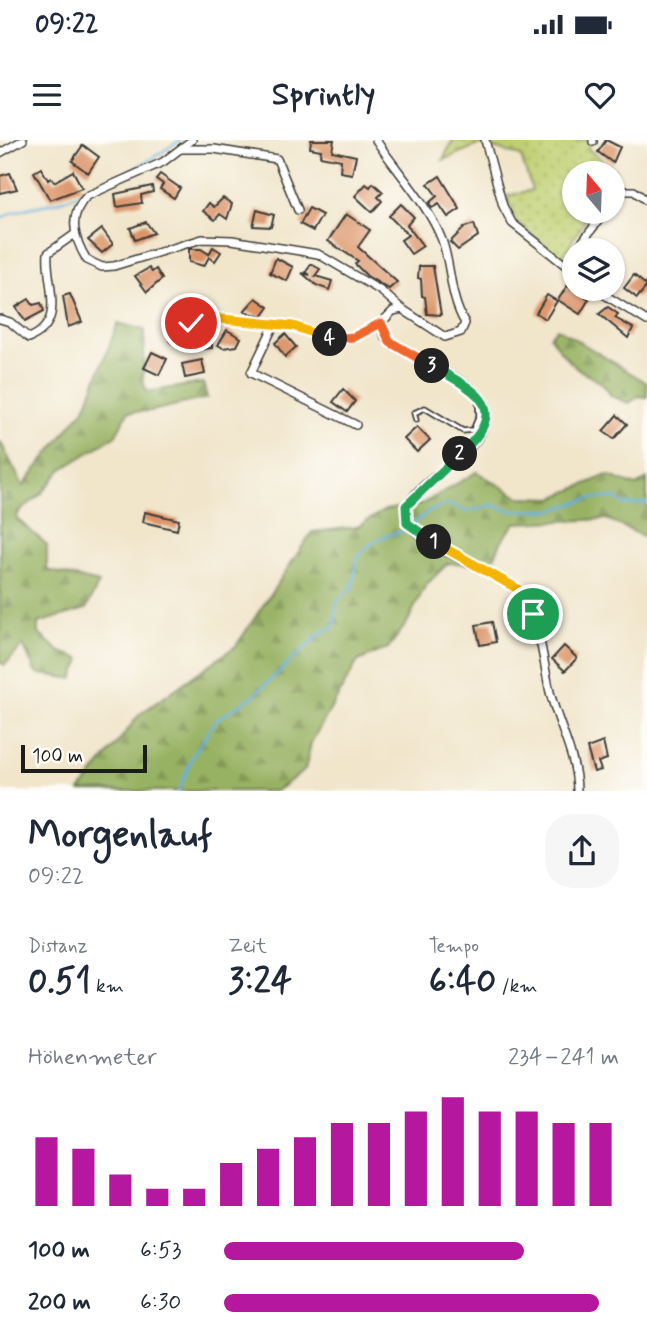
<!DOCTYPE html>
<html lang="de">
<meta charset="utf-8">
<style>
:root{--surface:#fff;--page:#f6f6f7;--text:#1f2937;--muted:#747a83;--accent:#b5179e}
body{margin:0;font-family:Mynerve,sans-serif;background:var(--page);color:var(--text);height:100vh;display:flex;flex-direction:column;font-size:26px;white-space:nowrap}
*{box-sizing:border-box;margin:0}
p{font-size:23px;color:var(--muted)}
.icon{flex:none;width:38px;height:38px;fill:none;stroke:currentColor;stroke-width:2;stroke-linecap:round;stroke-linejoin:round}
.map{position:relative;height:651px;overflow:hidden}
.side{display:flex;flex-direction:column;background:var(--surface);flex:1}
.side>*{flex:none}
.needle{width:46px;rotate:341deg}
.buttons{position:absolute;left:562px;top:21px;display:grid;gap:14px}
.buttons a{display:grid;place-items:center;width:63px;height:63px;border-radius:50%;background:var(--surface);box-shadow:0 2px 5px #0004;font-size:35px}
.scale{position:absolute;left:21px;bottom:18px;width:126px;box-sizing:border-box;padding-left:7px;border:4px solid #1c1c1c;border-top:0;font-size:19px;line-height:24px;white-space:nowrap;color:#1c1c1c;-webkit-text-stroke:5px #fdfcf7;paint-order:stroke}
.pin{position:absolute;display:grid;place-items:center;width:60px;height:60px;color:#fff;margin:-30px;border:4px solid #fff;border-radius:50%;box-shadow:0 2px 7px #0007}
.km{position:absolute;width:35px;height:35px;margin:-18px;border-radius:50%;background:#222;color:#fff;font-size:19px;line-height:35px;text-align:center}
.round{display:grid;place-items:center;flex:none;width:74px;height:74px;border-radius:28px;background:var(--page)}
.head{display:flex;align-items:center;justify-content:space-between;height:119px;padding:0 28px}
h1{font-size:38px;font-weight:800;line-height:52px}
.stats{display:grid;grid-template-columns:repeat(3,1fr);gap:10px;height:119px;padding:7px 28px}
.stats div{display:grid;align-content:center}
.stats b{font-size:35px;font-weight:800}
.stats small{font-size:19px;font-weight:400}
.stats p{font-size:19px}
.chart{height:196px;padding:14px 28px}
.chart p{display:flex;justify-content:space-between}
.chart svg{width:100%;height:126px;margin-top:7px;stroke:var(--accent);stroke-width:6}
ul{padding:0 28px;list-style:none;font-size:23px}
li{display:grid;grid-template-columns:112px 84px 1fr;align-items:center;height:52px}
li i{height:18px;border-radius:9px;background:var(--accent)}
.status{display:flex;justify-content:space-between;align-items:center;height:49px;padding:0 35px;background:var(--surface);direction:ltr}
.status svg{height:19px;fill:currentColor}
header{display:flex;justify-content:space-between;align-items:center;height:91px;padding:0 28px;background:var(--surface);font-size:32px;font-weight:800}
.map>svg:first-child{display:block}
.grass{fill:url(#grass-dots);stroke:#6e7646;stroke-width:2}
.forest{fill:url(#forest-firs);stroke:#5a6740;stroke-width:2}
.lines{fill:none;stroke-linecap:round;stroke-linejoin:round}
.stream{stroke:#64b0dd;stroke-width:2.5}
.building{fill:#db9366}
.lane-casing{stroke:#3c3a36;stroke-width:7}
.street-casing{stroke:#3c3a36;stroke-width:10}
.lane{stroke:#fff;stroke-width:3.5}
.street{stroke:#fff;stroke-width:7}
.split-1-casing{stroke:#fff;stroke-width:14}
.split-2-casing{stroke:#fff;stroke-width:14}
.split-3-casing{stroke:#fff;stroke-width:14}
.split-4-casing{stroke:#fff;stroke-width:14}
.split-5-casing{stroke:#fff;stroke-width:14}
.split-1{stroke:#f5b400;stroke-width:9}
.split-2{stroke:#22a559;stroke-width:9}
.split-3{stroke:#22a559;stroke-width:9}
.split-4{stroke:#f0652b;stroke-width:9}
.split-5{stroke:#f5b400;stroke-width:9}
</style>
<div class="status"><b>09:22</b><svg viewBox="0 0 49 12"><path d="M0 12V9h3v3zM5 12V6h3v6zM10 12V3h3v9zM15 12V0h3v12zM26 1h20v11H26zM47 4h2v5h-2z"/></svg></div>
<header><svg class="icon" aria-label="menu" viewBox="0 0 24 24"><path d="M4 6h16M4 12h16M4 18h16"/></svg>Sprintly<svg class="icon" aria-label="heart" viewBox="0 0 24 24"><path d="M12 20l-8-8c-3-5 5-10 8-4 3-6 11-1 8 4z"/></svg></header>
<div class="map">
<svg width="647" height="651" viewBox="0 0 647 651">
<defs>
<pattern id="grass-dots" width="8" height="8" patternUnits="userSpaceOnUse" patternTransform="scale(1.75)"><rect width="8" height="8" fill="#c0cf71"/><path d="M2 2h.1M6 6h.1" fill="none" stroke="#a4b161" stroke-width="1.8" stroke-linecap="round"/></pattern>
<pattern id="forest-firs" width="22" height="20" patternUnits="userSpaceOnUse" patternTransform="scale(1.75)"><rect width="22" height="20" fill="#98b263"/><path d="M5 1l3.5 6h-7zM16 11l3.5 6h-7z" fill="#829855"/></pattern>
</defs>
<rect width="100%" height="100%" fill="#fdfcf7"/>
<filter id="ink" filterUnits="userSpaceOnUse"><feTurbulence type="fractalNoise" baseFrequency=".0143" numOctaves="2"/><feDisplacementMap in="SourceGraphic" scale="14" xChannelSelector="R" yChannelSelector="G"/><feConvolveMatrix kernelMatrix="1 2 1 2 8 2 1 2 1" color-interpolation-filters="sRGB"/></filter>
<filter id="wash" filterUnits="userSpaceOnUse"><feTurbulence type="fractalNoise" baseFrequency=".00686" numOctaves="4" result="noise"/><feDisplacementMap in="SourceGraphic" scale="28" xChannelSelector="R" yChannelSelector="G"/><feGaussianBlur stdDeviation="1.57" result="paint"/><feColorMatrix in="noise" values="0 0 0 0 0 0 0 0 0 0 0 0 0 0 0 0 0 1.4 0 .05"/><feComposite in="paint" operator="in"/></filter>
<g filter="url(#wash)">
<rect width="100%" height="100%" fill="#f1e5ca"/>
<polygon class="grass" points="453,0 592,0 588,9 616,30 613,35 574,33 574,72 590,72 561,119 515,80 507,56 532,50 521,16 480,4 443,20"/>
<g class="forest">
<polygon points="118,183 145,190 143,241 147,252 203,243 207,258 151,271 128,272 115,296 61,330 42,353 18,373 17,379 47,405 47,430 99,443 86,469 38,483 38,493 60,512 81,519 73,539 36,533 23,505 5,525 0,522 0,301 23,346 86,266"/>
<path d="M557 188 647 243V257L639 256 629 263 611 256C603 239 590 239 576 227 565 218 557 208 550 196Z"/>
<polygon points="477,332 519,357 553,358 607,335 636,346 647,339 647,398 607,379 515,383 501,402 491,425 448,423 425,446 407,483 388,508 358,521 311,603 305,630 276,651 80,651 140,574 236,506 312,392 357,387 385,370 422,364"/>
</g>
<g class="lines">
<g class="stream">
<path d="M0 79C19 67 42 67 63 60 103 46 145 25 180 0"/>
<polyline points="179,651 193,615 217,579 252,557 321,493 334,487 337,461 352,448 358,417 368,406 385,396 407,390 426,373 444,365 453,365 466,372 492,365 512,371 552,370 592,358 615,358 625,365 647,363"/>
</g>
</g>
<g id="blocks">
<g class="building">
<polygon points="311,0 334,0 332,11 356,16 352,34 340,32 341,20 320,16 321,10 310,8"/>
<polygon points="606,0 620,7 613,23 598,12"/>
<polygon points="83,5 99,17 88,33 72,21"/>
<polygon points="41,28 48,40 51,38 54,42 73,31 82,48 50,60 34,32"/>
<polygon points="10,33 17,49 0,53 0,36"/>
<polygon points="160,34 180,48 174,58 160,49 163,44 156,39"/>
<polygon points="440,36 460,69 448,77 439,64 432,68 429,63 437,56 428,44"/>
<polygon points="373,43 383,52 378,57 382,61 372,72 355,56 366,44 370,47"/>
<polygon points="152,46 153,52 141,55 142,63 117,67 115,54"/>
<polygon points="223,58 232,64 227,79 220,74 215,80 203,71 209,63 214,67"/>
<polygon points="401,64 414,77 407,85 423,106 411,114 401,100 408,95 389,76"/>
<polygon points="309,68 322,75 313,91 300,84"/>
<polygon points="257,70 274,75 271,87 253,86"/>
<polygon points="346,74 370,90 358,107 397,142 389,149 367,136 355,124 358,121 328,101"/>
<polygon points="146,82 154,93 135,100 130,88"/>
<polygon points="474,84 478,96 458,110 450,102 465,87"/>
<polygon points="102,89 113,104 102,113 88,100"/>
<polygon points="213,107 221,112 215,121 209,117 204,126 189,122 189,109 201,109 209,114"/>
<polygon points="276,118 293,127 287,141 270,133"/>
<polygon points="311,124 320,129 315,136 332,141 329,150 316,145 302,133 310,135 306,132"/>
<polygon points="419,126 433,126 441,175 427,174 425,157 422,156 421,139 418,138"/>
<polygon points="149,128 152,132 156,129 162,139 147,152 135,136"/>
<polygon points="634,135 647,146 637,158 624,148"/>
<polygon points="567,146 589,159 580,174 558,160"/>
<polygon points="70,154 82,182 68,187 63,156"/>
<polygon points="547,155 557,161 546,179 536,173"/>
<polygon points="256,158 269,167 262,177 244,171"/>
<polygon points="29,159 33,165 41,163 44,171 25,181 16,167"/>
<polygon points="608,167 618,174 615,178 633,188 628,198 599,174"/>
<polygon points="227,190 241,198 237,206 223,208 218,205"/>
<polygon points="212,194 212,208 192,210 191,195"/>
<polygon points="285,194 296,207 285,217 275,203"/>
<polygon points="152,212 167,219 159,235 144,228"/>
<polygon points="202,220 205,234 185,238 182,224"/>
<polygon points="343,249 355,261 347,272 333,262"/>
<polygon points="617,275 627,284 614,299 603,291"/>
<polygon points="417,287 430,300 417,312 404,299"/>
<polygon points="145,372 179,380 177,390 143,382"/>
<polygon points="492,482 496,502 480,505 476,485"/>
<polygon points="564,506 577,518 565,531 552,519"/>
<polygon points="603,602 607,619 598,622 601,630 594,632 587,608"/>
</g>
</g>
</g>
<g filter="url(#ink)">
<use href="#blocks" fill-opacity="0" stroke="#3c3a36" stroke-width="2"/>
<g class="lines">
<g class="lane-casing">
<polyline id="lane" points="416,280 414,273 425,268 463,291 473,290 479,276 478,257"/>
</g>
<g class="street-casing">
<g id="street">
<path d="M192 0 163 22 87 56C67 76 74 99 87 120L102 127 114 126 202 99 232 100 318 114 381 151 402 169"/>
<path d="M376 0C397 32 428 64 442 100 452 128 449 156 465 183L461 192 445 197 402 169 393 171 381 183 385 197C408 222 482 236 486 273 490 317 402 339 405 380 423 408 491 429 519 450 538 465 544 528 550 552 558 585 577 617 577 651"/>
<polyline points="485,0 503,66 512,83 574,132"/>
<polyline points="593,2 593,0"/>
<polyline points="181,9 214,9 277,19 298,70"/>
<polyline points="0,13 23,0"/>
<polyline points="612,62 622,51 634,51 647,61"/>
<polyline points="576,110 605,72"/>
<polyline points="595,149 647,181"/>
<path d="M0 179 10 182 29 198C68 182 45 143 48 113L75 94"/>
<polyline points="274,185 251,233 356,285"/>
<polyline points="173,199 191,183 212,178 294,186 339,200 354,197 381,183"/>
</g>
</g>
<use href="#lane" class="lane"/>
<use href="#street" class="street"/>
</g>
</g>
<g class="lines" filter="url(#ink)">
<g class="split-1-casing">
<polyline id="split-1" points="434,402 518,449 527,458 533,474"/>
</g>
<g class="split-2-casing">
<polyline id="split-2" points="434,402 407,383 406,366 460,314"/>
</g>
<g class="split-3-casing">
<path id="split-3" d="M432 226C478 252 512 267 460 314"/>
</g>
<g class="split-4-casing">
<polyline id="split-4" points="330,199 354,197 381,183 390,202 432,226"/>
</g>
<g class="split-5-casing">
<polyline id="split-5" points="191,183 212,178 293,186 330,199"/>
</g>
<use href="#split-1" class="split-1"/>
<use href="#split-2" class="split-2"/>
<use href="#split-3" class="split-3"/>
<use href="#split-4" class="split-4"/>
<use href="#split-5" class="split-5"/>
</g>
</svg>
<div class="buttons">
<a><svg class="needle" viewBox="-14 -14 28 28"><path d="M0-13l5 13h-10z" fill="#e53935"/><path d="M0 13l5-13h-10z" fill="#747a83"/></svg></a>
<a><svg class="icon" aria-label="layers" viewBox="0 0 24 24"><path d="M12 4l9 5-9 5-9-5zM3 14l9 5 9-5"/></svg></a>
</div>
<div class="scale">100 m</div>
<div class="pin" style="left:533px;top:474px;background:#1e9e55"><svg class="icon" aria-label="arrive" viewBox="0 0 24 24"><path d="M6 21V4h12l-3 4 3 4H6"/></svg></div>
<div class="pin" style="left:191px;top:183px;background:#d93025"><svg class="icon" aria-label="check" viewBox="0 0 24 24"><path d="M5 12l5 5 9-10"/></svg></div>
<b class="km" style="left:434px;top:402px">1</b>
<b class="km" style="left:460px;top:314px">2</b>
<b class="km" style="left:432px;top:226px">3</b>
<b class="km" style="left:330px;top:199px">4</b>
</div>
<section class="side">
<div class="head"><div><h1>Morgenlauf</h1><p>09:22</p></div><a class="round"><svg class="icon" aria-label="share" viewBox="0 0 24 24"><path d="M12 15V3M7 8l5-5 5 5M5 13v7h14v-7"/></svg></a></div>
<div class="stats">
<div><p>Distanz</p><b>0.51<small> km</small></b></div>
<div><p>Zeit</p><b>3:24</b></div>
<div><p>Tempo</p><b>6:40<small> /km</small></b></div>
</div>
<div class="chart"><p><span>Höhenmeter</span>234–241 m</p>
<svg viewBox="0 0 160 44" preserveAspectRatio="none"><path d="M5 44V20M15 44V24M25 44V33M35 44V38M45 44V38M55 44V29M65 44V24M75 44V20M85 44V15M95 44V15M105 44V11M115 44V6M125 44V11M135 44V11M145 44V15M155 44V15"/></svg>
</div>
<ul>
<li><b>100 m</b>6:53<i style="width:76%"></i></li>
<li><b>200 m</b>6:30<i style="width:95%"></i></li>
</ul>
</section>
